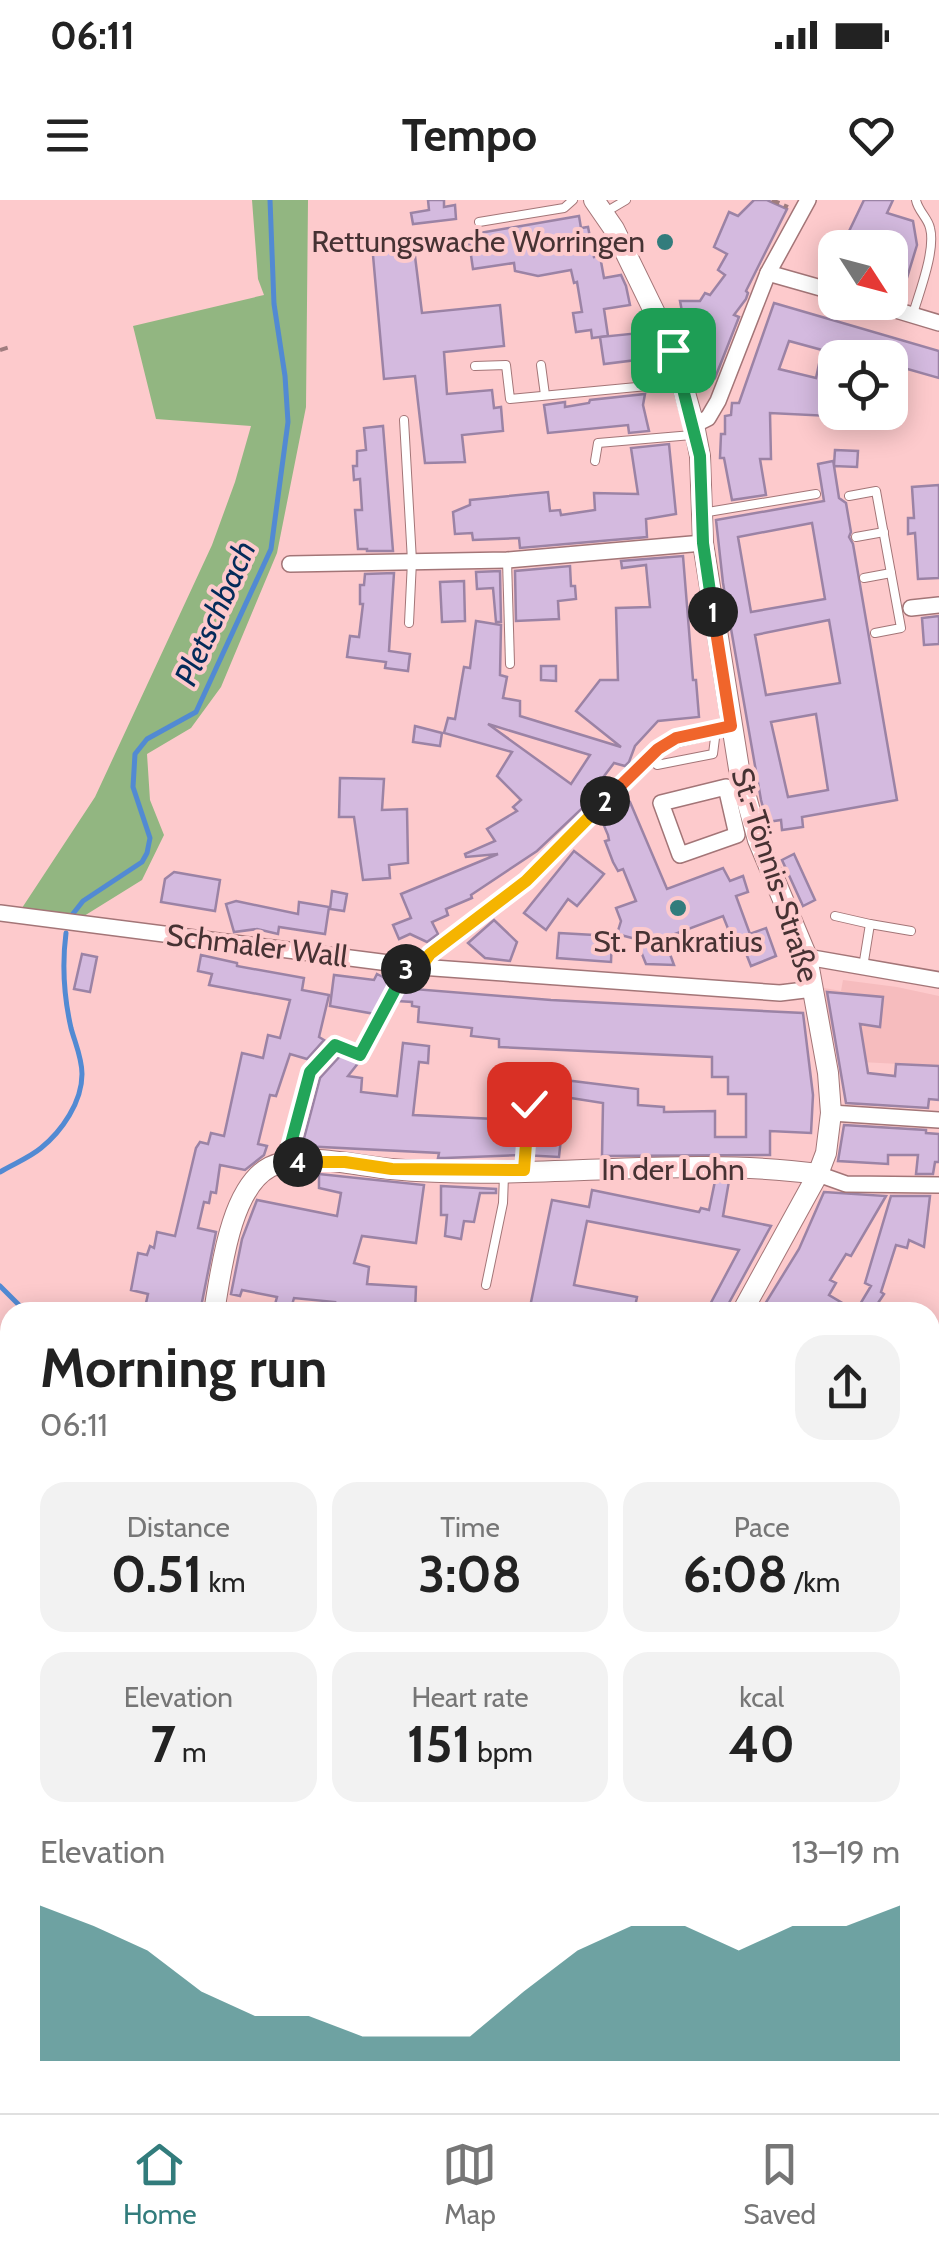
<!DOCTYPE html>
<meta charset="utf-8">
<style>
:root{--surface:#fff;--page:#f2f2f2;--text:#222;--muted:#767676;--line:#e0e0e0;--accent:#327c7c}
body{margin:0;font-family:Cabin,sans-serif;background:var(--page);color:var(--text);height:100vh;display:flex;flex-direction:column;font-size:38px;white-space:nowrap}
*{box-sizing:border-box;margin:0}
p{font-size:32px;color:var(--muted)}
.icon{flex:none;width:55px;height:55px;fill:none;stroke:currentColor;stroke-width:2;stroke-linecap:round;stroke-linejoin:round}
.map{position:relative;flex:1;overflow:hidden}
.details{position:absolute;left:0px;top:1102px;width:940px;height:812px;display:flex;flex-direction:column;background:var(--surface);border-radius:30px 30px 0 0;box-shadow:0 5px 25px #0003}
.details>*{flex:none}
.needle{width:65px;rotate:126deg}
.tools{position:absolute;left:818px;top:30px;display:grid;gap:20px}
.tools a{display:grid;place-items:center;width:90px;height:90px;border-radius:20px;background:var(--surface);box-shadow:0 5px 25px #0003;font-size:50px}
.pin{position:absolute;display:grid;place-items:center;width:85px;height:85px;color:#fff;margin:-42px;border-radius:20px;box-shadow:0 5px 15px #0006}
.km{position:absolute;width:50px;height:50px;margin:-25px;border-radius:50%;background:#222;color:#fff;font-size:28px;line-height:50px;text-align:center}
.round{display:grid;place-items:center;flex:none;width:105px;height:105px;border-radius:30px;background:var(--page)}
.headline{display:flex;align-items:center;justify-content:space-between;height:170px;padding:0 40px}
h1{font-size:55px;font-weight:700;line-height:75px}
.figures{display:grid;grid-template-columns:repeat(3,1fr);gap:15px;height:170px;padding:10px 40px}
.figures div{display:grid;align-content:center;border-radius:25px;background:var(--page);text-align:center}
.figures b{font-size:50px;font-weight:700}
.figures small{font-size:28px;font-weight:400}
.figures p{font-size:28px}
.chart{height:280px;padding:20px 40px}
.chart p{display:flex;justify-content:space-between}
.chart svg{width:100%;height:180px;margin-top:10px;fill:var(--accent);opacity:.7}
.status{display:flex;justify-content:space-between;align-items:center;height:70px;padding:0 50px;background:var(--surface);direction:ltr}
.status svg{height:28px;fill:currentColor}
header{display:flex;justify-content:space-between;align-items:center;height:130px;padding:0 40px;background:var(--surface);font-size:45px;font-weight:700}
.tab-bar{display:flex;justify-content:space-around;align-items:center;height:140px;border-top:2px solid var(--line);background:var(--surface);font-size:28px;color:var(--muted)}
.tab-bar a{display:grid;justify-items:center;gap:5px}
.tab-bar .on{color:var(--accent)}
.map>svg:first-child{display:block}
.built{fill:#f6bcbe}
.green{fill:#92b681}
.water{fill:#528ad3}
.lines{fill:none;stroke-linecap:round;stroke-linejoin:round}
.stream{stroke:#528ad3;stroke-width:5}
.building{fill:#d4badf;stroke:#9b83a5;stroke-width:2.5;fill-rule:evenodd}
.lane-casing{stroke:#a37577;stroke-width:10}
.street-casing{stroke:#a37577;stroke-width:18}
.secondary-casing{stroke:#a37577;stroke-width:22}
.primary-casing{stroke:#6aa4a4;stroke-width:25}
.path{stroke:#a07d7f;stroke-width:4;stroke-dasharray:8 5;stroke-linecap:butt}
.lane{stroke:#fff;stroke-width:8}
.street{stroke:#fff;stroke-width:15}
.secondary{stroke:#fff;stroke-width:20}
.primary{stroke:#b1eded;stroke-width:22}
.split-1-casing{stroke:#fff;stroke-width:20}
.split-2-casing{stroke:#fff;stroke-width:20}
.split-3-casing{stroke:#fff;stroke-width:20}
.split-4-casing{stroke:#fff;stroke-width:20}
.split-5-casing{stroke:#fff;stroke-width:20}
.split-1{stroke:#22a559;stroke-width:12}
.split-2{stroke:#f0652b;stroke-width:12}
.split-3{stroke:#f5b400;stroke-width:12}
.split-4{stroke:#22a559;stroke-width:12}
.split-5{stroke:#f5b400;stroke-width:12}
.poi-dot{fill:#327c7c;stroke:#fdcacc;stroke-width:4}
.labels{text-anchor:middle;stroke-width:8;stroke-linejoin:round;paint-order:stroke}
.poi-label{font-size:30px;fill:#463233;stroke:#fdcacc;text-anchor:end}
.street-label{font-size:30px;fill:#463233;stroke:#fdcacc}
.water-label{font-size:32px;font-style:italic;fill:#042b5a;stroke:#fdcacc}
</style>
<div class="status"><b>06:11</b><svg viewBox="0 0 49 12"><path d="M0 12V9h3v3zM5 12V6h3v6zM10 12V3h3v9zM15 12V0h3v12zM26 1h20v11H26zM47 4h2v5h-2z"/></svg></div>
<header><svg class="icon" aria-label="menu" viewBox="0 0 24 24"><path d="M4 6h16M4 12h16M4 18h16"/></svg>Tempo<svg class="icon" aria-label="heart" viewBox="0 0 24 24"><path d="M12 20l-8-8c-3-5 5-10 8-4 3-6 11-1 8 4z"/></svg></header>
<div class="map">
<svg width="939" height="1913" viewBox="0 0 939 1913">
<rect width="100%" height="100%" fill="#fdcacc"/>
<polygon class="built" points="843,780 897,787 939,796 939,866 841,861 828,821 824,788 841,791"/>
<g class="green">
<polygon points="252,0 308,0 306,207 277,353 221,487 191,528 147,554 150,600 164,635 142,680 84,716 20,711 95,597 212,345 235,282 251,226 156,219 133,126 264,95 258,79"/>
<polygon points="939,1521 939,1913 0,1913 0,1757 10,1750 10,1905 930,1905 930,1524"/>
</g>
<polygon class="water" points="10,1867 10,1905 173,1905 169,1913 0,1913 0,1880"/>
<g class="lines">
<g class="stream">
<polyline points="72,715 83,701 142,662 147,653 150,638 133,587 135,554 147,539 196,512 271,349 288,222 285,176 274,104 270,0"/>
<path d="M0 972C13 964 29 958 41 948 62 931 82 902 82 874 82 858 75 843 71 828 64 797 62 764 66 733"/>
<polyline points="0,1086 26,1112"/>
<polyline points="930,1576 939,1573"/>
</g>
</g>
<g class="building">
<polygon points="428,0 444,0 444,7 455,5 456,19 413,24 411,13 429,10"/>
<polygon points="754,0 767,0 787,9 746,91 748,93 746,99 734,115 739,117 715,178 693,169 680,101 700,101 705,93 710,95 725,75 718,70 727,54 714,47 729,12 738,16"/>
<polygon points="864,0 893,0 887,13 913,21 917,45 903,91 890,87 890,48 841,48"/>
<polygon points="579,16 581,28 588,27 594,57 600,56 604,78 621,75 626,86 630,105 604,109 608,136 592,138 591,130 576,132 573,113 582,112 577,82 574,83 571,70 538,76 515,71 514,63 473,69 468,35"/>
<polygon points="413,40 422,113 500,105 504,146 444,152 447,194 492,190 494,208 501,207 503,231 462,235 465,262 425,263 415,176 384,179 372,44"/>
<path d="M774 103 939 151V178L890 164V158H835L830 216 770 213 771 259H760L766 295 732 300 724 258H720L721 234H725V216L731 215 732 203H739ZM789 141 822 150 816 178 779 169Z"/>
<polygon points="649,132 657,169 639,171 637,160 604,164 600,137"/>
<polygon points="645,194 643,205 649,231 629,233 628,225 548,233 544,205 565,202 565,207 589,203 590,200"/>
<polygon points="383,226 393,351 367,351 367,349 358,349 355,310 362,310 360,279 354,280 353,266 357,266 357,251 366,250 364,228"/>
<polygon points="669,244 676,314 646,319 647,337 520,348 519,338 473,340 472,333 455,334 453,312 470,305 470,300 548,292 550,311 560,310 561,315 595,310 594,293 638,294 631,248"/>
<path d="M835 250 858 251 857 267 834 266 839 298 846 303 851 332 849 337 853 344 897 600 802 617 803 627 782 630 781 620 767 622 761 600 723 383 716 320 824 301 818 264 833 261 834 265ZM812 323 825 399 751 412 738 337ZM829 420 840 483 766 495 755 435ZM816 514 828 590 788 597 771 522Z"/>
<polygon points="939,285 939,378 918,379 915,333 908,334 908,318 914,318 912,287"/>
<path d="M683 356 693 480H696L699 517 658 521 635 546 629 562 625 566 614 563 589 596 592 599 537 651 471 695 472 698 446 709 448 715 432 722 438 734 427 742 410 734 399 739 393 725 411 718 401 694 498 654 466 657 465 654 495 641 487 629 517 611 513 607 521 600 497 576 512 552 444 533 448 518 455 519 464 467 470 468 476 421 501 425 500 475 507 477 503 498 520 501V516L621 547 576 511 600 480H618L616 408 650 407 646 365 622 368 621 361ZM488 524 590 555 571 584Z"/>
<polygon points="570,366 571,386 575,386 576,399 558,401 559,419 516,421 515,371"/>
<polygon points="500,371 501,422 496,422 493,388 477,389 476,372"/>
<polygon points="394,373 389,451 410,454 408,471 385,468 386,462 347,457 350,436 359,437 363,404 360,404 360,385 364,385 365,374"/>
<polygon points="464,381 465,421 442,422 440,382"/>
<polygon points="939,416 939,444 924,445 922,418"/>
<polygon points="541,466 556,466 556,481 541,480"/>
<polygon points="415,526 442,533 440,546 413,542"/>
<polygon points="340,578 384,579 382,610 407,609 408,663 389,665 390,678 363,680 354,617 339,617"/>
<polygon points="630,602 667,689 723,668 730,681 743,676 748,692 736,696 750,734 747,735 766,728 776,756 751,766 740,738 733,741 723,716 664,738 674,765 646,764 636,739 617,734 621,721 616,708 636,701 623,669 618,671 613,662 605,641 609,640 608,635 602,621 615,608"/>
<polygon points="574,651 604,674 577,706 568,699 546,730 524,713"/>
<polygon points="794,654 815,700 803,706 782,660"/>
<polygon points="174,672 220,680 215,711 161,702 165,679"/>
<polygon points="332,691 347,694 344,711 330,709"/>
<polygon points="236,701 298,714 299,702 329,707 325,734 279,727 278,734 257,729 234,732 226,704"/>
<polygon points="494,720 517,742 510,761 485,758 468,743"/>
<polygon points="559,733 612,736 611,762 557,758"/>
<polygon points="82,754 97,757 90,792 74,789"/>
<polygon points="201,755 237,763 237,766 304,778 302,790 329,795 319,837 324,840 307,859 290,854 276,896 270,895 258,944 267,946 264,955 245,970 220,965 216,993 211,992 209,1003 204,1002 198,1028 216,1032 200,1112 144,1112 148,1094 131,1090 138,1053 147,1055 150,1046 154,1048 157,1032 175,1036 196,948 200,942 208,944 211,933 224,936 242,853 263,858 268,835 280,838 290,800 209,785 212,774 198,771"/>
<polygon points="377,774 391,781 388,787 551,800 803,813 813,895 811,933 770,931 770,955 602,956 603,903 558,896 554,938 561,938 559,957 522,955 445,958 438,958 439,953 302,946 320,878 341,855 359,862 348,876 362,878 361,892 397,896 403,843 429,846 428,863 419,862 413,915 495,919 495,926 506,927 505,933 536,936 541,897 521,896 522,881 556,884 556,879 638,889 638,905 664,907 664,912 715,911 715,937 746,937 746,894 728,894 728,877 712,877 712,857 499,847 499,839 471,836 472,828 418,822 419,807 412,806 412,802 382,800 375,814 330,806 334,775 374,780"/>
<polygon points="827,792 883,797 880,827 860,824 868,873 895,876 896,864 939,866 939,900 929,899 928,908 846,903"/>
<polygon points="844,925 926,930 926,933 939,934 939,962 935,962 933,974 916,974 918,955 888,955 888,964 838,961"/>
<polygon points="319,974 424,985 416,1043 362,1036 354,1063 369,1067 367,1084 416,1087 415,1112 333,1112 335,1102 294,1098 290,1112 273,1112 277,1097 242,1090 240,1096 231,1094 242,1039 257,1000 337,1016 341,993 319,988"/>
<polygon points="715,981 729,981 723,1016 771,1026 724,1112 706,1112 739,1050 587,1021 574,1085 637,1097 634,1112 585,1112 556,1106 556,1112 529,1112 552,1000 589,1007 592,990 699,1012 701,1008 709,1010"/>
<polygon points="441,986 496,989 496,993 480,993 474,1022 464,1021 461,1039 445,1036 447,1015 441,1015"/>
<polygon points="824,992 886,996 851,1056 846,1054 830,1080 836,1083 829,1095 856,1111 871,1086 865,1083 891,996 930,996 924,1047 909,1040 907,1048 896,1045 881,1092 884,1094 872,1112 798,1112 789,1108 787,1112 760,1112 799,1049"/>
</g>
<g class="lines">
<g class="lane-casing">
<g id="lane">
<polyline points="604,13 626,0"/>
<polyline points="479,22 564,8 573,0"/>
<path d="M913 114C919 93 936 50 930 28 928 18 918 11 916 0"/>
<polyline points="541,165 545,195"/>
<polyline points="475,166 506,165 510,199 679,183"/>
<polyline points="404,220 412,361 409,423"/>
<polyline points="595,261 598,243 692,235"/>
<polyline points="849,296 876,291 901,428 875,433"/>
<polyline points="702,313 816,294"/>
<polyline points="856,337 884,332"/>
<polyline points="507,360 510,464"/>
<polyline points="864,378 891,373"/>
<polyline points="651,558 657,565 713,554 716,530"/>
<polyline points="835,716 870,724"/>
<polyline points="863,767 870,724 911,731"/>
<polyline points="335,845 361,855"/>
<polyline points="486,1085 503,1003 504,975"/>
<polyline points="312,1112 313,1108"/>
</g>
</g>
<g class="street-casing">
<g id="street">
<polyline points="768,73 835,92"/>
<polyline points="869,102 939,123"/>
<polyline points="694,225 708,218 718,201 768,73 808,0"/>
<polyline points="290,364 507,360 703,343"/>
<polyline points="911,408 939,405"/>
<polygon points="726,587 737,635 680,655 661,603"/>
<polyline points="0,713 420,767 780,793 813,789"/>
<polyline points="807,757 939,780"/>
<polyline points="420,767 430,754 526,681 658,549 676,539 731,526"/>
<polyline points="831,913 939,920"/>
<polyline points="286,962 310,872 335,845"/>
<polyline points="818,974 846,984 939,985"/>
<polyline points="930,1275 939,1253"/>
<polyline points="0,1357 10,1325"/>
</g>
</g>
<g class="secondary-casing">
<g id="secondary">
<polyline points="594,0 614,29 673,150 694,225 700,256 703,343 740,575 758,640 807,757 828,873 831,913 826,953 818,974 742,1112"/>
<path d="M214 1112C221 1072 230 988 270 967 302 951 357 966 391 969 532 982 678 955 818 974"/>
<polyline points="0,1233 10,1231"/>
<polyline points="930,1370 939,1371"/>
</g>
</g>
<g class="primary-casing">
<g id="primary">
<polyline points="930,1491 939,1489"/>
<polyline points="0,1642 10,1641"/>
</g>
</g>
<g class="path">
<polyline points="772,0 788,7"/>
<polyline points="0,150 10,147"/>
<polyline points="365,846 401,779"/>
<polyline points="498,897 529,904 526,952"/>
<polyline points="0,1742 10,1734"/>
</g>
<use href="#lane" class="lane"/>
<use href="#street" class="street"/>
<use href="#secondary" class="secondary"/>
<use href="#primary" class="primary"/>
</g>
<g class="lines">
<g class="split-1-casing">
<polyline id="split-1" points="673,150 700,256 703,343 713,412"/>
</g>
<g class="split-2-casing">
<polyline id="split-2" points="605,601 658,549 676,538 731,526 713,412"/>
</g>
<g class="split-3-casing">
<polyline id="split-3" points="406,769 407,766 420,768 430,754 526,681 605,601"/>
</g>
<g class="split-4-casing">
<polyline id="split-4" points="298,962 286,962 310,872 335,845 360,855 406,769"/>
</g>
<g class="split-5-casing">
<polyline id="split-5" points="298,962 345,962 392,969 524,970 529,904"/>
</g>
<use href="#split-1" class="split-1"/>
<use href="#split-2" class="split-2"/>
<use href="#split-3" class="split-3"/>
<use href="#split-4" class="split-4"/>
<use href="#split-5" class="split-5"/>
</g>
<g class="poi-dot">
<circle cx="665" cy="42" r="10"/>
<circle cx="678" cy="708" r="10"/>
</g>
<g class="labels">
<g class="poi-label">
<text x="645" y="52">Rettungswache Worringen</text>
<text x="678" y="752" text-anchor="middle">St. Pankratius</text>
</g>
<g class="street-label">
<text transform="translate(775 675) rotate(72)" y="10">St.-Tönnis-Straße</text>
<text transform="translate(257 746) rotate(7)" y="10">Schmaler Wall</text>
<text x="673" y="980">In der Lohn</text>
</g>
<g class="water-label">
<text transform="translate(215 413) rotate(-66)" y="11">Pletschbach</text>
</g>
</g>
</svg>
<div class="tools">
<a><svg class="needle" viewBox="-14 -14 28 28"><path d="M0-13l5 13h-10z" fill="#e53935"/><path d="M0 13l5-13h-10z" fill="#767676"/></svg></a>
<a><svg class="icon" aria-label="locate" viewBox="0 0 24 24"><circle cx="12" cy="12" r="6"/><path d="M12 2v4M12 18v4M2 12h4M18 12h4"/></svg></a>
</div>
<div class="pin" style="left:673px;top:150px;background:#1e9e55"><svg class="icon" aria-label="arrive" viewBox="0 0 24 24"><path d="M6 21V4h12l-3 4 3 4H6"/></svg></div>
<div class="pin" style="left:529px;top:904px;background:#d93025"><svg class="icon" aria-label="check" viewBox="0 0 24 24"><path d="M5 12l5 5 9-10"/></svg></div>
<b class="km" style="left:713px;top:412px">1</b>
<b class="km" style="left:605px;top:601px">2</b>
<b class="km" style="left:406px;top:769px">3</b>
<b class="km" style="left:298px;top:962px">4</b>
<section class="details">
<div class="headline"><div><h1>Morning run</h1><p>06:11</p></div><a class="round"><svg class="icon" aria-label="share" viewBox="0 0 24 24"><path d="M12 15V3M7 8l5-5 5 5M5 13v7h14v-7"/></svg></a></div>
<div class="figures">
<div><p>Distance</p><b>0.51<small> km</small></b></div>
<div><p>Time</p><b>3:08</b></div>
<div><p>Pace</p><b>6:08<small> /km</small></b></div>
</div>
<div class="figures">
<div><p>Elevation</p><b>7<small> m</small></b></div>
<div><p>Heart rate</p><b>151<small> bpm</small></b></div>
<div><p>kcal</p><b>40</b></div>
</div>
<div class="chart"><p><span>Elevation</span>13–19 m</p>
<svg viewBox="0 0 160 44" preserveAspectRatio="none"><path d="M0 44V6L10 11L20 17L30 27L40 33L50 33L60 38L70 38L80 38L90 27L100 17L110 11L120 11L130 17L140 11L150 11L160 6V44z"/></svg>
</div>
</section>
</div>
<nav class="tab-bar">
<a class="on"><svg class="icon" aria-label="home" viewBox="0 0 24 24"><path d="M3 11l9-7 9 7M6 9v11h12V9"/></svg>Home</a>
<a><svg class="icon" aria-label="map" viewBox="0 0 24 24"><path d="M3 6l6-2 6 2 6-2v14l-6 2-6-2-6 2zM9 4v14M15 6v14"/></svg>Map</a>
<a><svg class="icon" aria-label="saved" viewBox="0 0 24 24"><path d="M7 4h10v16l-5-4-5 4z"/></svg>Saved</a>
</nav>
